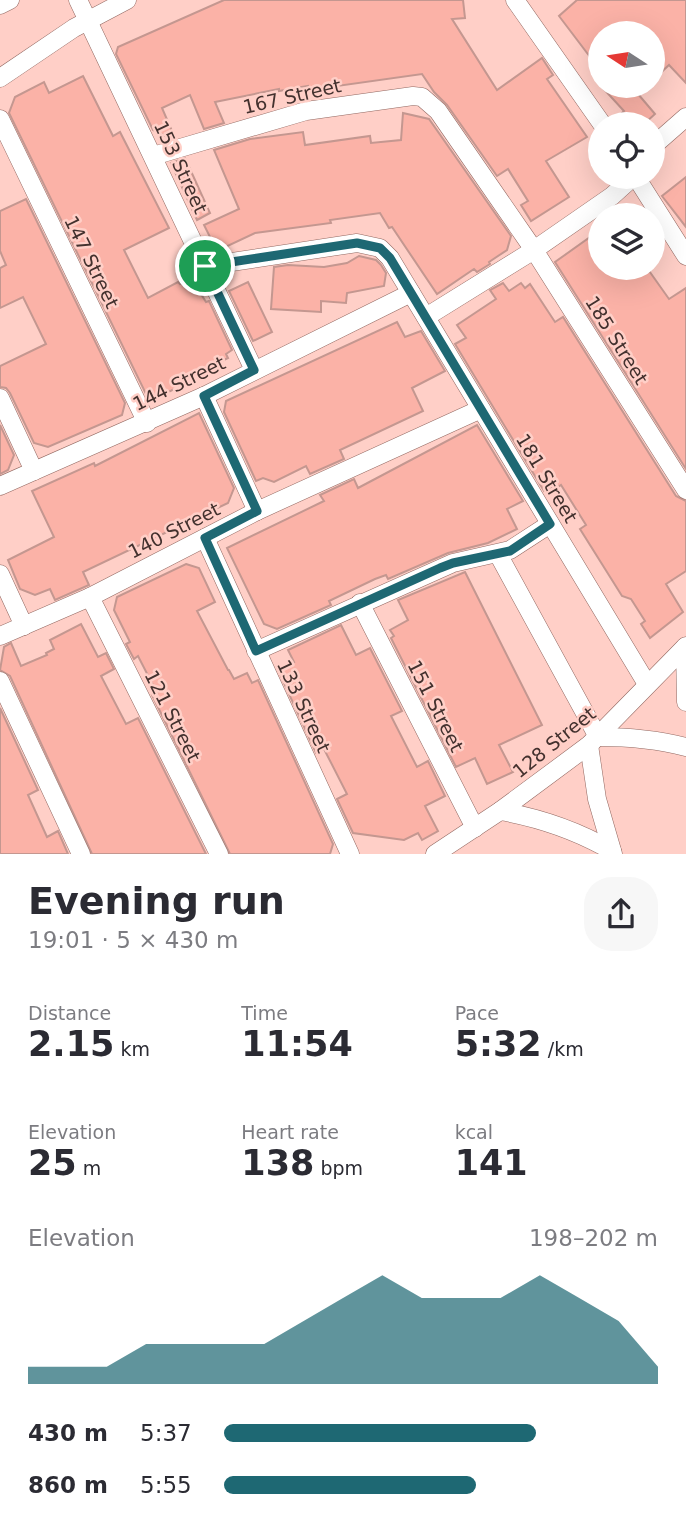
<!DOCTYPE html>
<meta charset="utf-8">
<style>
:root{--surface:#fff;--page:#f7f7f7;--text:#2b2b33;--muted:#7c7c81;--accent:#1e6873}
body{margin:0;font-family:"DejaVu Sans",sans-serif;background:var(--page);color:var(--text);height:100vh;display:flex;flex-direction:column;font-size:26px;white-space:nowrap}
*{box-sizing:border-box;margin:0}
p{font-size:23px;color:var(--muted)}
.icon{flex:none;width:38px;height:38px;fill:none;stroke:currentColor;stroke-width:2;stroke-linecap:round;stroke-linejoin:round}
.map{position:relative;height:854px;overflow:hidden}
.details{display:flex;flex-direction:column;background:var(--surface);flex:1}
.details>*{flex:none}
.needle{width:46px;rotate:282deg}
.fabs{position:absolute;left:588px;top:21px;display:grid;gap:14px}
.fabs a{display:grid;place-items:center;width:77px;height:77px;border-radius:50%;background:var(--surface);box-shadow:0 7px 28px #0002;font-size:35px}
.pin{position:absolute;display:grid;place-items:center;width:60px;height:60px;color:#fff;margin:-30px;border:4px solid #fff;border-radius:50%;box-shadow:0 2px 7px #0007}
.round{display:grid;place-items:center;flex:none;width:74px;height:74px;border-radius:28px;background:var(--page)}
.head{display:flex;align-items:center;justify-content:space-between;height:119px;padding:0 28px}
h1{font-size:38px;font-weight:700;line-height:52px}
.stats{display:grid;grid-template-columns:repeat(3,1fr);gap:10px;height:119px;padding:7px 28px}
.stats div{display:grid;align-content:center}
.stats b{font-size:35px;font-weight:700}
.stats small{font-size:19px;font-weight:400}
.stats p{font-size:19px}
.chart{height:196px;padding:14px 28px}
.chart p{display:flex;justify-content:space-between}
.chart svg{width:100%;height:126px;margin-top:7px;fill:var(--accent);opacity:.7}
ul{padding:0 28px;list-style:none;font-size:23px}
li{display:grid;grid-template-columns:112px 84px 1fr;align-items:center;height:52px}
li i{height:18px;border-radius:9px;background:var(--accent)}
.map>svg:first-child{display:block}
.building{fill:#fbb2a7;stroke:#c49790;stroke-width:2}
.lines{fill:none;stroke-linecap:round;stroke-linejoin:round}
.minor-casing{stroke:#926861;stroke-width:19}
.minor{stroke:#fff;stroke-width:18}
.route-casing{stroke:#fff;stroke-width:14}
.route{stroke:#1e6873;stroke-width:9}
.labels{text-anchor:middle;stroke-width:5;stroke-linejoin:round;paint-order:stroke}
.street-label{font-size:19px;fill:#43312e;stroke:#ffcfc7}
</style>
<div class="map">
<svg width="686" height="854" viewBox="0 0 686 854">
<rect width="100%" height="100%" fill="#ffcfc7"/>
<g class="building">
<polygon points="224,0 463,0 465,18 452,19 497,90 542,58 553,75 547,79 587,137 546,161 569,197 531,221 521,205 528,201 508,169 497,176 447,105 434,92 422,74 309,90 308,86 279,91 279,89 215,102 224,123 204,129 190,95 162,108 175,138 171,139 153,130 116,54 118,47"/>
<polygon points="577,0 686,0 686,83 669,65 653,80 653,33 600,33 600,70 559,16"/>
<polygon points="83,76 113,136 120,132 169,228 124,250 148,298 178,282 180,284 191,278 206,302 209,301 232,350 226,354 228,358 185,379 187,383 152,400 148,398 9,113 15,97 44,82 49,93"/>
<polygon points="601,86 647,86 638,94 655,114 644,124 628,124 620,115 624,111"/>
<polygon points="403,113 429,119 511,236 507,250 489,262 490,264 477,272 474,269 437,294 392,227 389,228 380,213 330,220 331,223 255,233 217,251 204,225 239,209 214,150 250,139 303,132 305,145 370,136 371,143 401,140"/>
<polygon points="185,158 210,213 197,220 171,163"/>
<polygon points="686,177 686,227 662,196"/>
<polygon points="26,199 125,403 122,415 48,447 34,443 10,393 6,388 0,387 0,366 46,344 23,297 0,308 0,268 6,265 0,251 0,211"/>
<polygon points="600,230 600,268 647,268 669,299 686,288 686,469 555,262"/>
<polygon points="359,256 376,260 381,265 386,273 384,286 347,293 346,303 321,301 321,312 271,309 274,267 288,265 324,267 347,263"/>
<polygon points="248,282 272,332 253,341 229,291"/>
<polygon points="503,283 509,291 521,283 525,288 530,284 555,322 563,317 676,496 686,501 686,571 666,584 683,612 650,638 641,624 645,621 631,599 622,596 580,529 586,525 561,485 555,489 553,486 544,491 455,344 466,338 457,325 496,299 490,290"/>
<polygon points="397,322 405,337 421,331 445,371 412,388 423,411 340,450 344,459 310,474 306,466 274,482 263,478 256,481 224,412 226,401"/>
<polygon points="199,413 234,488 228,503 83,572 89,585 55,600 50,589 35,595 20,589 8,560 54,537 32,491 94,463 95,466"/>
<polygon points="0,425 14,455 8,470 0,474"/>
<polygon points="477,425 523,501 507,509 517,529 488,543 448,553 388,579 386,575 375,579 329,601 331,605 277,629 264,624 227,548 324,501 320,495 354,479 358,488"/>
<polygon points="186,564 199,568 215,602 197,611 228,670 229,670 234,679 247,673 252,683 258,680 333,844 330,854 230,854 152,695 157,693 138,656 134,659 126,644 130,642 114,610 117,597"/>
<polygon points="465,572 542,725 499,745 513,772 487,784 475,758 456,767 391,638 394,636 390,630 408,620 398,600"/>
<polygon points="81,624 98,657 106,653 114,669 101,676 126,724 138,718 206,854 92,854 10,676 0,670 4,647 11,643 21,666 47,655 46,653 54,649 50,640"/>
<polygon points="341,625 356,655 370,648 402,711 391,716 417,767 428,761 445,796 425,806 438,831 422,840 418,833 404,840 353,833 337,799 347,794 324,749 316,753 278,670 294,662 288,650"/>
<polygon points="0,708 38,790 28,795 47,837 58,831 68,854 0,854"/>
</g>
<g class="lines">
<g class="minor-casing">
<g id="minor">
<polyline points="78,0 254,370"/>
<polyline points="515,0 602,124"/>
<polyline points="0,5 10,0"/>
<polyline points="0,78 74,28 127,0"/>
<polyline points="0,119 147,423"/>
<polyline points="653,146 686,117"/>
<polyline points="153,156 306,111 413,96 422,97 438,111 534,250 686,490"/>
<polyline points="636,177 686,256"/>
<polyline points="205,266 357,243 380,248 390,258 647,684"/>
<polyline points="426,317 534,250 612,196 633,177"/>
<polyline points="204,396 257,511"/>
<polyline points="0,398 34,471"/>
<polyline points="0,486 204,396 411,293"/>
<polyline points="205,538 350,854"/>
<path d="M498 554 598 737C629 737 656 739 686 747"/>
<polyline points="0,574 24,626"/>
<polyline points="90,597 219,854"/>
<polyline points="360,603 475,828"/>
<polyline points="0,636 90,597 257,511 481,409"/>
<polyline points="685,647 686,702"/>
<polyline points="256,651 453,563 510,550 550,524"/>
<polyline points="0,681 81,854"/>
<polyline points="589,745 597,799 613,854"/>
<path d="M500 811C540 818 576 830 612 851"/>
<polyline points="435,854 500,811 589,745 686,646"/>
</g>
</g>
<use href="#minor" class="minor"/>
</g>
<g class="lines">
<g class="route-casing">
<polygon id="route" points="357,243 380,248 390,258 550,524 510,551 453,563 440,568 256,651 205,538 257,511 204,396 254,370 205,266"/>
</g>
<use href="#route" class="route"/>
</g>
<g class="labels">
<g class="street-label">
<text transform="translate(292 96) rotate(-13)" y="7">167 Street</text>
<text transform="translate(181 167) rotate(65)" y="7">153 Street</text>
<text transform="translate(92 262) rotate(64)" y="7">147 Street</text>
<text transform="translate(617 340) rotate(58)" y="7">185 Street</text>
<text transform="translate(179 383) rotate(-26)" y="7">144 Street</text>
<text transform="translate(547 478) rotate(59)" y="7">181 Street</text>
<text transform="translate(174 530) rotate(-27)" y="7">140 Street</text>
<text transform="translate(304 706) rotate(65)" y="7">133 Street</text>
<text transform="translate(436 706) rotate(63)" y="7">151 Street</text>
<text transform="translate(173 716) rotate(63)" y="7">121 Street</text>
<text transform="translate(554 742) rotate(-39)" y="7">128 Street</text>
</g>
</g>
</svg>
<div class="fabs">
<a><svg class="needle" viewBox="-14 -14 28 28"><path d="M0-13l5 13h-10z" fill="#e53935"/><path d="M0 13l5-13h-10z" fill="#7c7c81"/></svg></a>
<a><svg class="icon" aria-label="locate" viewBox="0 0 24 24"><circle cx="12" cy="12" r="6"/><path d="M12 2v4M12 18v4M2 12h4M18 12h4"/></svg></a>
<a><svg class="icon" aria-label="layers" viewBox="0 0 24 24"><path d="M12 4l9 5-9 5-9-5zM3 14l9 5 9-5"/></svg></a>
</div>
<div class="pin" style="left:205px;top:266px;background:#1e9e55"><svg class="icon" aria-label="arrive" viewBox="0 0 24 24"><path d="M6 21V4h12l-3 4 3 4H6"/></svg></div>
</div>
<section class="details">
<div class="head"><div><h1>Evening run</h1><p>19:01 · 5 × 430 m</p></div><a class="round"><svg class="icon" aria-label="share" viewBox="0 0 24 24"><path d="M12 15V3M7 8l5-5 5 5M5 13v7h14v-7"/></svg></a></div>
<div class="stats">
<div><p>Distance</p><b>2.15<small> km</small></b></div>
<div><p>Time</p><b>11:54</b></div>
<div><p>Pace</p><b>5:32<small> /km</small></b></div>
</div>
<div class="stats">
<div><p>Elevation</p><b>25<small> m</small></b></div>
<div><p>Heart rate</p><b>138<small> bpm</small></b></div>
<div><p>kcal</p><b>141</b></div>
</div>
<div class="chart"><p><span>Elevation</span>198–202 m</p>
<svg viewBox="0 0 160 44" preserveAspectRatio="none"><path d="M0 44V38L10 38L20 38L30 30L40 30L50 30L60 30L70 22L80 14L90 6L100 14L110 14L120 14L130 6L140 14L150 22L160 38V44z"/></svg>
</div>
<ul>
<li><b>430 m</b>5:37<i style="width:72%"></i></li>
<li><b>860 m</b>5:55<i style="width:58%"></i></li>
</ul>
</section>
